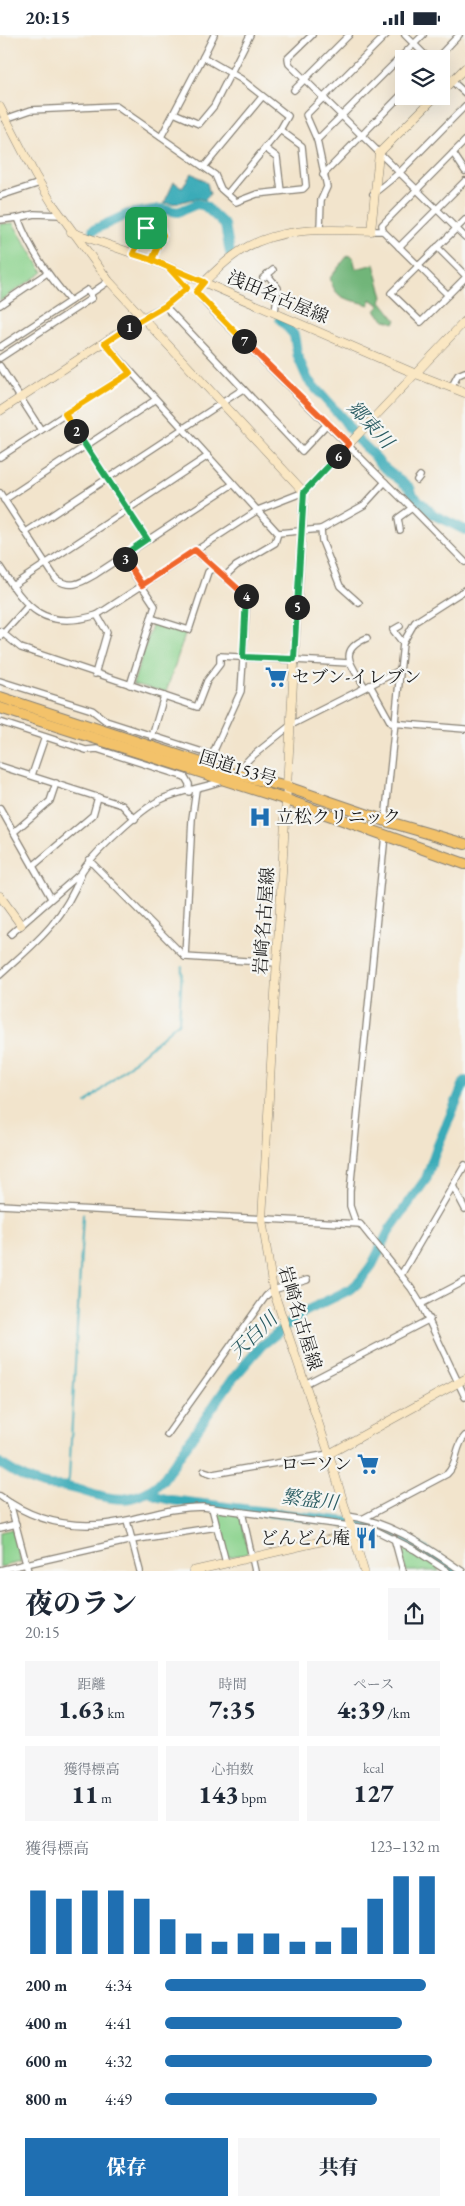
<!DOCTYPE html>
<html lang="ja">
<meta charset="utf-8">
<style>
:root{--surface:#fff;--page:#f6f6f7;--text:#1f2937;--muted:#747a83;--accent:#1f6fb2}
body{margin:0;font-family:"EB Garamond","Noto Serif JP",serif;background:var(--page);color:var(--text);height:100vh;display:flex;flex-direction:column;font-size:19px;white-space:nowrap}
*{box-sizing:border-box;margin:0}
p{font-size:16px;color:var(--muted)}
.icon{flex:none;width:28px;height:28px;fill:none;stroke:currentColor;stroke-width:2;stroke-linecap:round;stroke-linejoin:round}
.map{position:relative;height:1536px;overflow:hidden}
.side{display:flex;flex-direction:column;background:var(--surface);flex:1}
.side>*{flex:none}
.fabs{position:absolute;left:395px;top:15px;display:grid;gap:10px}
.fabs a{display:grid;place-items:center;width:55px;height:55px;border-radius:0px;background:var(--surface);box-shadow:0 5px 20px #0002;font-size:25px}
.pin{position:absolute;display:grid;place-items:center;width:42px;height:42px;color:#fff;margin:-21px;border-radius:10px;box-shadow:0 2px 8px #0006}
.km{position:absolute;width:25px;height:25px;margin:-12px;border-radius:50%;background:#222;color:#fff;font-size:14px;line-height:25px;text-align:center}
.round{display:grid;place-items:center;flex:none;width:52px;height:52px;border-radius:0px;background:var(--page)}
.head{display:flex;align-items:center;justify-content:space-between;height:85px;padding:0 25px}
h1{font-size:28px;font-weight:800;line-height:38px}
.stats{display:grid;grid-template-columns:repeat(3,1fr);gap:8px;height:85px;padding:5px 25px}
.stats div{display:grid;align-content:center;border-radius:0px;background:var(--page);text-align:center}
.stats b{font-size:25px;font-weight:800}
.stats small{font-size:14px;font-weight:400}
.stats p{font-size:14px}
.chart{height:140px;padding:10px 25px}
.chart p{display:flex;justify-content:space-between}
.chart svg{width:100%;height:90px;margin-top:5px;stroke:var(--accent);stroke-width:6}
.cta{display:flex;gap:10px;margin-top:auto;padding:10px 25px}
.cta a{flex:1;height:58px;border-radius:0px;background:var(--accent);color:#fff;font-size:20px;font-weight:800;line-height:58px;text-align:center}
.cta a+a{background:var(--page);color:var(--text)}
ul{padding:0 25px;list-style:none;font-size:16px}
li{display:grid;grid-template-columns:80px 60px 1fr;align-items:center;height:38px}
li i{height:12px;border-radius:6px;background:var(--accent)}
.status{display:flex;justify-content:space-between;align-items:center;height:35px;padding:0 25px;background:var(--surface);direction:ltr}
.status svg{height:14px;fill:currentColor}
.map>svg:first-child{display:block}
.green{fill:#8cd38e;stroke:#547855}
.forest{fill:#71b579;stroke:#46684a}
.water{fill:#3babb8;stroke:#2c646a}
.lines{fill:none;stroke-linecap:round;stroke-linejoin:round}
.stream{stroke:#3babb8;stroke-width:2}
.river{stroke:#3babb8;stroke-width:10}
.street-casing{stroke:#878074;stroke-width:8}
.secondary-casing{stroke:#878074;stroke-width:9}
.highway-casing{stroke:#878074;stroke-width:12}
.street{stroke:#fff;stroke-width:5.5}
.secondary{stroke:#fae7c3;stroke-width:8}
.highway{stroke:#f3c26a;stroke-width:10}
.split-1-casing{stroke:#fff;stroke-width:10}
.split-2-casing{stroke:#fff;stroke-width:10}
.split-3-casing{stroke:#fff;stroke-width:10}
.split-4-casing{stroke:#fff;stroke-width:10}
.split-5-casing{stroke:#fff;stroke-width:10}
.split-6-casing{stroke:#fff;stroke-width:10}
.split-7-casing{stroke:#fff;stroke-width:10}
.split-8-casing{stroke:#fff;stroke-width:10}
.split-1{stroke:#f5b400;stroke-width:6}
.split-2{stroke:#f5b400;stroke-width:6}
.split-3{stroke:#22a559;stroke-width:6}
.split-4{stroke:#f0652b;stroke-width:6}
.split-5{stroke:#22a559;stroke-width:6}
.split-6{stroke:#22a559;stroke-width:6}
.split-7{stroke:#f0652b;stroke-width:6}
.split-8{stroke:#f5b400;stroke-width:6}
.labels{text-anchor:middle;stroke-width:4.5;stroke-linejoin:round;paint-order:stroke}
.street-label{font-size:18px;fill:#1c1c1c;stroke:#f6f6f2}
.poi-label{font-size:18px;fill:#1c1c1c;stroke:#f6f6f2;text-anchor:start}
.water-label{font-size:19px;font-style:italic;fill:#2a5c62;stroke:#f6f6f2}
</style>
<div class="status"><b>20:15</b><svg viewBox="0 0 49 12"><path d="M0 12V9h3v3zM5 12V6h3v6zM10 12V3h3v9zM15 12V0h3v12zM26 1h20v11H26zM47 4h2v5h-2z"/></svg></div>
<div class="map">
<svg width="465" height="1536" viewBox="0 0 465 1536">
<rect width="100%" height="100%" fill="#f6f6f2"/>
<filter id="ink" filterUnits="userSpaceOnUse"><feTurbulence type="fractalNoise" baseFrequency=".02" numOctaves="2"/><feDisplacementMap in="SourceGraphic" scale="10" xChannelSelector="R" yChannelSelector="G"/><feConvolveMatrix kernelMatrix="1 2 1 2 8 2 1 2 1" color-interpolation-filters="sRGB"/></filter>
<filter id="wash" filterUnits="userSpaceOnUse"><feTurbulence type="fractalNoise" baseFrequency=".0096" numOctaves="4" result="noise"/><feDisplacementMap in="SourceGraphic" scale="20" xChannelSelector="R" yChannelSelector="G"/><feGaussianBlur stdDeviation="1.12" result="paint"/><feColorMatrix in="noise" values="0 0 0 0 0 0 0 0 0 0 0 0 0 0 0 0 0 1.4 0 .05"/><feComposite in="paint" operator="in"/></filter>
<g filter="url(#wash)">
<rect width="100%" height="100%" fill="#f2e4cc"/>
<g class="green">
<polygon points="13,188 43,237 0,266 0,189"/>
<polygon points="153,587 186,597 166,657 133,649"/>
<polygon points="219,1475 240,1479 248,1516 247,1519 226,1522 216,1479"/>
<polygon points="13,1494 21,1527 0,1532 0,1497"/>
<polygon points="402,1509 437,1531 439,1536 406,1536 398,1512"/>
</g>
<path class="forest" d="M348 220 353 222 356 234 374 229 383 262 381 266 396 285 394 288 385 285 375 276 380 270 370 264 369 270C349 263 336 267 330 243Z"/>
<path class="water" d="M192 138 207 148 210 159 205 165C190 160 180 172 164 168L174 147 182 152Z"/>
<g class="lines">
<g class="stream">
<polyline points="86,1068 179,987 182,932"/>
<polyline points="67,1452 69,1443 83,1179"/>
</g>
<g class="river">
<polyline points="93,195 128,179 161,174 178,177 197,169 205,171 225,190 230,218"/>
<polyline points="280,284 294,300 298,322 308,345 343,384 357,404 374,420 380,429 410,453 413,460 434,480 465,495"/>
<path d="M0 1428C14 1438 31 1448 49 1451 55 1451 62 1451 68 1452 106 1461 128 1476 162 1446L230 1347 262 1310 304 1277 351 1254 360 1246 372 1230 390 1194 426 1144 436 1115 465 1046"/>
<polyline points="150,1457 158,1462 171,1465 371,1490 409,1506 455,1536"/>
</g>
</g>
</g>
<g filter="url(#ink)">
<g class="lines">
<g class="street-casing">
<g id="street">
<polyline points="214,0 203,22 241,44 288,81 280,95"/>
<polyline points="312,0 288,23 289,29 465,202"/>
<polyline points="405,0 429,24"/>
<polyline points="436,24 459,0"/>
<polyline points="441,36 465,58"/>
<polyline points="294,55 349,0"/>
<polyline points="174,78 199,89 214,71 250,0"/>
<polyline points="5,84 31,75 116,71 215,140 221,154 236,167 257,159 303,154 306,151 302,111 280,95 227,159"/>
<polyline points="161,102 203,22"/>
<polyline points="317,105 423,0"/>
<polyline points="465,106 453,118 465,136"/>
<polyline points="265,113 277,122 281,156"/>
<polyline points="204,132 262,62"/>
<polyline points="323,140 404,57"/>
<polyline points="373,159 399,138 465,71"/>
<polyline points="0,161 40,148"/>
<polyline points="18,183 34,179 60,180"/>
<path d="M0 185 18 183C30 215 48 240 70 266"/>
<polyline points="465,185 391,258 421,287 465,243"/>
<polyline points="320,194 321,165 327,152 317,105 306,80 386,0"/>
<polyline points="371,196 383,196 382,190 453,118"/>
<polyline points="383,196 448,260"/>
<polyline points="399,212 465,146"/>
<polyline points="437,212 465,240"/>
<polyline points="133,219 146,193 150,191 161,195 163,200 152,225"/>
<polyline points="267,239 278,253 275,277"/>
<polyline points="263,243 273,235"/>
<polyline points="204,247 196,257 211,274 402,464"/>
<polyline points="0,270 47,238"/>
<polyline points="165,271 302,416 328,388"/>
<polyline points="141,283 165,271 187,253 171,235"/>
<polyline points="105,308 278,498 275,508 236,531 224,542"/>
<polyline points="0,312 87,255 90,259 109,246"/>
<polyline points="0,323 92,263 90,259"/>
<polyline points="0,331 41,395"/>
<polyline points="451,353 458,340 465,337"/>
<polyline points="65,379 147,504"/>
<polyline points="0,422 130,337"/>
<polyline points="417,445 420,441"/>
<path d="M0 458 56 544C71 555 82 547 96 539L233 449"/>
<polyline points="402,463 465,527"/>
<polyline points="4,465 155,365"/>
<polyline points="321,494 364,470 385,447"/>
<polyline points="400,495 398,483 412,473"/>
<polyline points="26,497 243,354"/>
<polyline points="278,498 321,494 322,506 340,551 359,568"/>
<polyline points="122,521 155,571 130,650"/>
<path d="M0 532C27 574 44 596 97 580L258 475 304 457"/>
<polyline points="12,551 208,421"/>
<polyline points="151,583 189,595 208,537 214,532"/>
<polyline points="400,591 393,595 403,608"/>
<polyline points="0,596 21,613 197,672 207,646 220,629 220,621 349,628"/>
<polyline points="1,601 28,571"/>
<polyline points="95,639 107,597 97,580"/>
<polyline points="0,646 92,675 106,686 212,720 241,656 247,562 195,515"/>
<polyline points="370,650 391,688 465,694"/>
<path d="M365 652C352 631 336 616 367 603"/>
<polyline points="0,687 86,715 97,714 185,742 189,749 189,757"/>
<polyline points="152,702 164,661"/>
<polyline points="0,731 122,770 135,784"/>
<polyline points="235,739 250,723 291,690 400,635"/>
<polyline points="32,740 45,702"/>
<polyline points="0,773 51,863"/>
<polyline points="385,786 403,608 415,587 465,555"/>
<polyline points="14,797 50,766 56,748"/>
<polyline points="89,825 185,922 277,928"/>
<polyline points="33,831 93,780 98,762"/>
<path d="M11 899 81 838C92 819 140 775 160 765 179 756 202 753 222 746"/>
<polyline points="185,922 192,784 196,755"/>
<path d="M0 940C36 907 62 888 81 840"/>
<polyline points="453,1151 465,1174"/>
<polyline points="0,1170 360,1189 411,1253 421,1269 465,1362"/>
<polyline points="356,1188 350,1171 350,1156 385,800"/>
<polyline points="401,1240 465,1130"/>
<polyline points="421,1269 465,1246"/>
<polyline points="305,1349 430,1284"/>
<polyline points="167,1400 266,1261 273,1255 307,1245"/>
<polyline points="204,1436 213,1439 329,1419"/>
<path d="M0 1461C38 1489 82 1496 128 1485 154 1479 176 1472 203 1472L373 1494 415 1515 447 1536"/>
<polyline points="10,1468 28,1536"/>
<polyline points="212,1473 226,1528"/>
<polyline points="242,1477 255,1536"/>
<path d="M348 1481C392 1487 426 1512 462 1536"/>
<path d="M364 1483 447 1439C458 1429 455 1411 465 1401"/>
<polyline points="127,1486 140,1536"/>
<polyline points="0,1493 16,1489"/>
<polyline points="394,1503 403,1536"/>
<polyline points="0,1535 132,1505 217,1492"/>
</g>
</g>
<g class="secondary-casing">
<g id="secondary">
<polyline points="441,57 465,33"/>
<polyline points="0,72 35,140 52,168 109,246 304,457"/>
<polyline points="71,197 152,225 416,339 465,358"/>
<path d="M204 247C214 238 224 227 236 219 274 191 326 194 371 196L379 118 436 61"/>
<polyline points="0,376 141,283"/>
<polyline points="0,861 21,890"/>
<polyline points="329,1419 465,1344"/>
<polyline points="193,1536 353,1499"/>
<polyline points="364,1536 329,1419 273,1255 262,1184 304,457 465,286"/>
</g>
</g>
<g class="highway-casing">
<g id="highway">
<polyline points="0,662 235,739 287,752 389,787 465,809"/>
<polyline points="0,673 287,765 465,829"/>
</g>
</g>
<use href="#street" class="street"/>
<use href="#secondary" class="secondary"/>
<use href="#highway" class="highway"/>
</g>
</g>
<g class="lines" filter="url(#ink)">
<g class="split-1-casing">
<polyline id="split-1" points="129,292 165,271 187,253 168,232 152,225 163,200 161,195 150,191 146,193"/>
</g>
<g class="split-2-casing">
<polyline id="split-2" points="76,396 65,379 130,338 105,308 129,292"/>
</g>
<g class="split-3-casing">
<polyline id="split-3" points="76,396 147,504 122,521 125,524"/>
</g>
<g class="split-4-casing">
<polyline id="split-4" points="125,524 142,550 195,515 246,561"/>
</g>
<g class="split-5-casing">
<polyline id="split-5" points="246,561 243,622 294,624 297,572"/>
</g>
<g class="split-6-casing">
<polyline id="split-6" points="297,572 304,457 338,421"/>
</g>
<g class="split-7-casing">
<polyline id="split-7" points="244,306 349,409 338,421"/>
</g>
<g class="split-8-casing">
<polyline id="split-8" points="146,193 133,219 152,225 204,247 196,257 244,306"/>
</g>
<use href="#split-1" class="split-1"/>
<use href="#split-2" class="split-2"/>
<use href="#split-3" class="split-3"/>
<use href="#split-4" class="split-4"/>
<use href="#split-5" class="split-5"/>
<use href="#split-6" class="split-6"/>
<use href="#split-7" class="split-7"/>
<use href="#split-8" class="split-8"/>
</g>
<defs>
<g id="supermarket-bare" transform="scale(1.725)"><path d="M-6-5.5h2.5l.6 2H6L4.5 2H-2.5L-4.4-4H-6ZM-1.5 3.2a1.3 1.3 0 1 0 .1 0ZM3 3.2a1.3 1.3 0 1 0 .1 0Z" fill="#1f6fb2" stroke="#f6f6f2" stroke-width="2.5" paint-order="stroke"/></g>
<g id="hospital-bare" transform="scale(1.725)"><path d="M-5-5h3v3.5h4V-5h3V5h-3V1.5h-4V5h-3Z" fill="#1f6fb2" stroke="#f6f6f2" stroke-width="2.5" paint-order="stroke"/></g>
<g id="restaurant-bare" transform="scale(1.725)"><path d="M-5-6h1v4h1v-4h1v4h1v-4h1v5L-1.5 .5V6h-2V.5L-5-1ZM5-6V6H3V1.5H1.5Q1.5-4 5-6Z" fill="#1f6fb2" stroke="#f6f6f2" stroke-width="2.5" paint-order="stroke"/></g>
</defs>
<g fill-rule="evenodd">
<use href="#supermarket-bare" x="276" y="642"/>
<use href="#hospital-bare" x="260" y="782"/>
<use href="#supermarket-bare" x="368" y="1429"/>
<use href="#restaurant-bare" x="366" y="1503"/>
</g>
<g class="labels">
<g class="street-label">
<text transform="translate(278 262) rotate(23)" y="6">浅田名古屋線</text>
<text transform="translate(238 733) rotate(17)" y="6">国道153号</text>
<text transform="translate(264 886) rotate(-86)" y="6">岩崎名古屋線</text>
<text transform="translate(300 1283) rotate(73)" y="6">岩崎名古屋線</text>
</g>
<g class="poi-label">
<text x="292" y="648">セブン-イレブン</text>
<text x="276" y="788">立松クリニック</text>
<text x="352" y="1435" text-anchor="end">ローソン</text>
<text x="350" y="1509" text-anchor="end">どんどん庵</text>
</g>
<g class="water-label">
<text transform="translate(371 389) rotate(47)" y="7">郷東川</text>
<text transform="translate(253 1300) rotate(-44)" y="7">天白川</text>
<text transform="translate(310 1464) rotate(7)" y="7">繁盛川</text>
</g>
</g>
</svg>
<div class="fabs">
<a><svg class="icon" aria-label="layers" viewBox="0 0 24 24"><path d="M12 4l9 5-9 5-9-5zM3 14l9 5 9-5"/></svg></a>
</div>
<div class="pin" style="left:146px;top:193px;background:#1e9e55"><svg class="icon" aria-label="arrive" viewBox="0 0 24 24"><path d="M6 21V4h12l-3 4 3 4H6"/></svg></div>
<b class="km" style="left:129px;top:292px">1</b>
<b class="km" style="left:76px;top:396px">2</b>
<b class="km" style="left:125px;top:524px">3</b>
<b class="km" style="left:246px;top:561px">4</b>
<b class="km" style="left:297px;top:572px">5</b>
<b class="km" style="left:338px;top:421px">6</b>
<b class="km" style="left:244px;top:306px">7</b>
</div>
<section class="side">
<div class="head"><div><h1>夜のラン</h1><p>20:15</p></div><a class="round"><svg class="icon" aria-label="share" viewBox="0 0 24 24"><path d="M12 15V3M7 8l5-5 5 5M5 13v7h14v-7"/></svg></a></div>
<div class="stats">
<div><p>距離</p><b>1.63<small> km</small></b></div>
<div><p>時間</p><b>7:35</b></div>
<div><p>ペース</p><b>4:39<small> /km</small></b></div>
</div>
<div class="stats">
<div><p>獲得標高</p><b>11<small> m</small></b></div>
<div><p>心拍数</p><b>143<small> bpm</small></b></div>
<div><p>kcal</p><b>127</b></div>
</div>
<div class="chart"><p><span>獲得標高</span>123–132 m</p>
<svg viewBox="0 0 160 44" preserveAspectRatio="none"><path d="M5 44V13M15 44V17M25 44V13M35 44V13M45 44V17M55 44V27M65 44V34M75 44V38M85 44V34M95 44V34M105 44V38M115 44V38M125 44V31M135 44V17M145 44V6M155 44V6"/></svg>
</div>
<ul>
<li><b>200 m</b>4:34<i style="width:95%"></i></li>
<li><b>400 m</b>4:41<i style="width:86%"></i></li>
<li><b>600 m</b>4:32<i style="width:97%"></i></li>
<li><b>800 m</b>4:49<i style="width:77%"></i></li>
</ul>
<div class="cta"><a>保存</a><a>共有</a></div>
</section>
